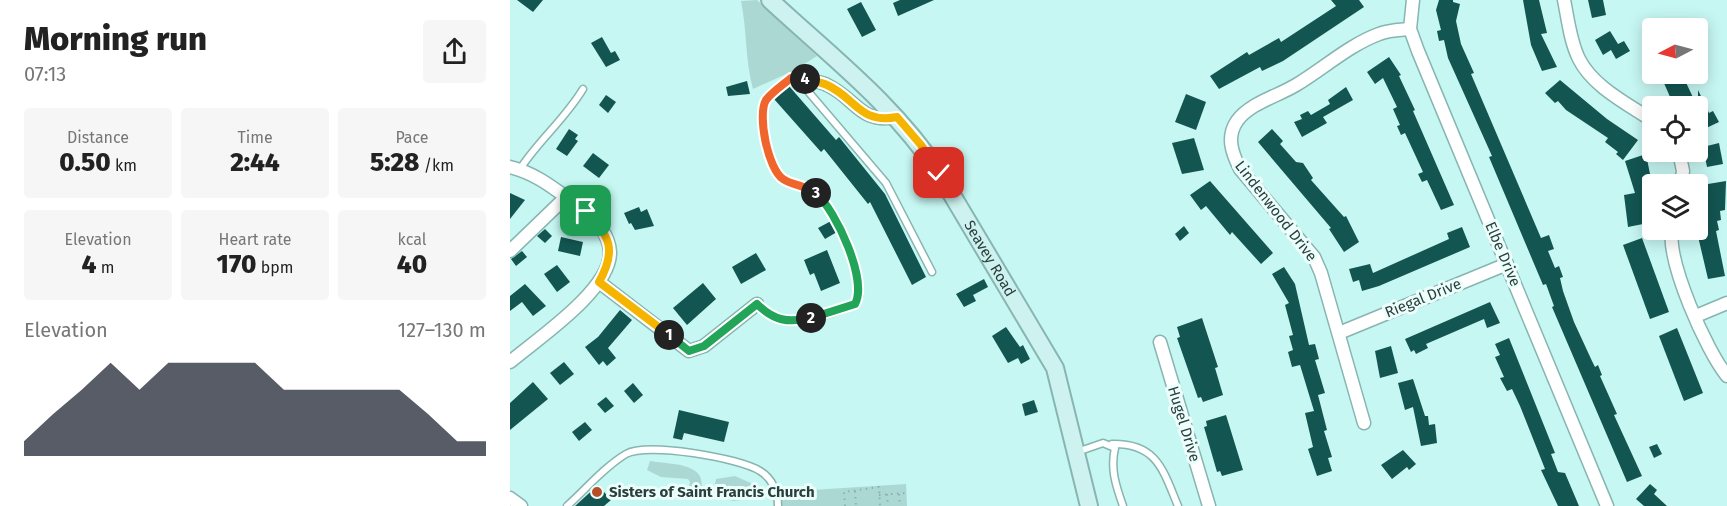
<!DOCTYPE html>
<meta charset="utf-8">
<style>
:root{--surface:#fff;--page:#f6f6f6;--text:#222;--muted:#767676;--accent:#111827}
body{margin:0;font-family:"Fira Sans",sans-serif;background:var(--page);color:var(--text);height:100vh;display:flex;flex-direction:column;font-size:22px;white-space:nowrap}
*{box-sizing:border-box;margin:0}
p{font-size:20px;color:var(--muted)}
.icon{flex:none;width:33px;height:33px;fill:none;stroke:currentColor;stroke-width:2;stroke-linecap:round;stroke-linejoin:round}
.map{position:relative;flex:1;overflow:hidden}
.details{display:flex;flex-direction:column;background:var(--surface);width:510px}
.details>*{flex:none}
.needle{width:39px;rotate:264deg}
.buttons{position:absolute;left:1132px;top:18px;display:grid;gap:12px}
.buttons a{display:grid;place-items:center;width:66px;height:66px;border-radius:6px;background:var(--surface);box-shadow:0 3px 15px #0003;font-size:30px}
.pin{position:absolute;display:grid;place-items:center;width:51px;height:51px;color:#fff;margin:-26px;border-radius:12px;box-shadow:0 3px 9px #0006}
.km{position:absolute;width:30px;height:30px;margin:-15px;border-radius:50%;background:#222;color:#fff;font-size:16px;line-height:30px;text-align:center}
.round{display:grid;place-items:center;flex:none;width:63px;height:63px;border-radius:6px;background:var(--page)}
.headline{display:flex;align-items:center;justify-content:space-between;height:102px;padding:0 24px}
h1{font-size:33px;font-weight:800;line-height:45px}
.figures{display:grid;grid-template-columns:repeat(3,1fr);gap:9px;height:102px;padding:6px 24px}
.figures div{display:grid;align-content:center;border-radius:6px;background:var(--page);text-align:center}
.figures b{font-size:26px;font-weight:800}
.figures small{font-size:16px;font-weight:400}
.figures p{font-size:16px}
.chart{height:168px;padding:12px 24px}
.chart p{display:flex;justify-content:space-between}
.chart svg{width:100%;height:108px;margin-top:6px;fill:var(--accent);opacity:.7}
main{display:flex;flex:1;min-height:0}
.map>svg:first-child{display:block}
.green{fill:#acd8d4}
.building{fill:#135551}
.lines{fill:none;stroke-linecap:round;stroke-linejoin:round}
.lane-casing{stroke:#87b5b1;stroke-width:9}
.street-casing{stroke:#87b5b1;stroke-width:15}
.secondary-casing{stroke:#87b5b1;stroke-width:20}
.path{stroke:#8cb1ad;stroke-width:2;stroke-dasharray:1.5 4.5;stroke-linecap:butt}
.lane{stroke:#fff;stroke-width:6}
.street{stroke:#fff;stroke-width:12}
.secondary{stroke:#cef2ef;stroke-width:16}
.split-1-casing{stroke:#fff;stroke-width:12}
.split-2-casing{stroke:#fff;stroke-width:12}
.split-3-casing{stroke:#fff;stroke-width:12}
.split-4-casing{stroke:#fff;stroke-width:12}
.split-5-casing{stroke:#fff;stroke-width:12}
.split-1{stroke:#f5b400;stroke-width:8}
.split-2{stroke:#22a559;stroke-width:8}
.split-3{stroke:#22a559;stroke-width:8}
.split-4{stroke:#f0652b;stroke-width:8}
.split-5{stroke:#f5b400;stroke-width:8}
.poi-dot{fill:#b64e28;stroke:#ebfefc;stroke-width:2}
.labels{text-anchor:middle;stroke-width:6;stroke-linejoin:round;paint-order:stroke}
.street-label{font-size:15px;fill:#2b3e3c;stroke:#ebfefc}
.poi-label{font-size:15px;font-weight:bold;fill:#2b3e3c;stroke:#ebfefc;text-anchor:start}
</style>
<main>
<section class="details">
<div class="headline"><div><h1>Morning run</h1><p>07:13</p></div><a class="round"><svg class="icon" aria-label="share" viewBox="0 0 24 24"><path d="M12 15V3M7 8l5-5 5 5M5 13v7h14v-7"/></svg></a></div>
<div class="figures">
<div><p>Distance</p><b>0.50<small> km</small></b></div>
<div><p>Time</p><b>2:44</b></div>
<div><p>Pace</p><b>5:28<small> /km</small></b></div>
</div>
<div class="figures">
<div><p>Elevation</p><b>4<small> m</small></b></div>
<div><p>Heart rate</p><b>170<small> bpm</small></b></div>
<div><p>kcal</p><b>40</b></div>
</div>
<div class="chart"><p><span>Elevation</span>127–130 m</p>
<svg viewBox="0 0 160 44" preserveAspectRatio="none"><path d="M0 44V38L10 27L20 17L30 6L40 17L50 6L60 6L70 6L80 6L90 17L100 17L110 17L120 17L130 17L140 27L150 38L160 38V44z"/></svg>
</div>
</section>
<div class="map">
<svg width="1217" height="506" viewBox="0 0 1217 506">
<rect width="100%" height="100%" fill="#c7f7f3"/>
<g class="green">
<path d="M247 0 307 56 285 70 243 89C235 60 237 30 231 1Z"/>
<path d="M140 461C164 465 201 462 190 496L178 493 180 482 178 479 151 477 137 470Z"/>
<polygon points="225,476 243,484 241,499 223,501 203,495 206,479"/>
<polygon points="396,484 397,506 272,506 271,492"/>
</g>
<g class="building">
<polygon points="7,0 33,0 23,12"/>
<polygon points="390,0 424,0 388,16 383,3"/>
<polygon points="821,0 849,0 854,7 773,61 752,71 750,67 709,89 700,76 737,52 739,55 769,38 771,42 826,6"/>
<polygon points="929,0 943,0 943,2 950,4 946,21 951,44 964,73 961,74 1031,238 1039,235 1044,249 1038,251 1045,268 1049,266 1053,277 1050,278 1053,291 1064,322 1082,361 1085,367 1088,365 1092,375 1090,376 1107,414 1104,415 1132,476 1117,482 1042,307 1044,306 1036,284 1033,285 979,157 982,156 938,58 934,40 929,41 927,31 931,30 926,10"/>
<polygon points="1013,0 1029,0 1037,33 1031,34 1047,67 1032,71 1021,45"/>
<polygon points="1078,0 1093,0 1096,15 1082,18"/>
<polygon points="351,2 366,30 352,37 337,9"/>
<polygon points="1100,31 1108,44 1114,41 1120,51 1106,59 1101,50 1093,55 1085,40"/>
<polygon points="92,37 101,53 105,51 110,60 96,67 81,43"/>
<polygon points="879,57 891,75 889,76 905,110 903,111 944,205 931,210 917,180 912,182 908,174 913,172 895,133 891,135 887,126 890,125 883,109 887,107 873,78 865,84 857,72"/>
<polygon points="1150,74 1172,74 1187,106 1164,106"/>
<polygon points="1050,80 1097,119 1128,140 1113,160 1106,154 1108,152 1095,142 1098,138 1056,110 1048,101 1045,103 1035,93"/>
<polygon points="237,81 240,94 218,96 216,87"/>
<polygon points="279,86 326,140 329,137 375,194 416,277 402,285 360,202 358,204 314,149 311,152 264,99"/>
<polygon points="836,87 843,100 813,117 817,123 792,137 784,122 792,119 790,115 798,111 801,115 820,104 818,100"/>
<polygon points="1188,90 1199,113 1203,111 1209,122 1192,130 1188,121"/>
<polygon points="676,94 696,102 686,130 665,122"/>
<polygon points="96,95 106,102 98,113 89,105"/>
<polygon points="59,129 68,135 65,139 68,141 57,156 46,149"/>
<polygon points="762,129 773,141 770,144 786,162 793,163 803,178 801,180 834,217 836,216 849,242 834,252 819,229 821,228 748,142"/>
<polygon points="684,138 694,170 672,174 662,143"/>
<polygon points="1209,143 1213,164 1197,167 1193,147"/>
<polygon points="83,153 99,165 89,178 73,166"/>
<polygon points="1136,154 1140,174 1132,177 1138,223 1118,227 1114,195 1125,193 1115,161"/>
<polygon points="700,181 763,253 751,264 722,232 720,235 696,206 691,210 680,195"/>
<polygon points="1216,181 1215,210 1210,211 1211,220 1207,221 1209,230 1206,231 1215,276 1198,279 1187,232 1191,232 1190,223 1194,222 1192,213 1197,212 1198,184"/>
<polygon points="0,193 15,200 0,219"/>
<polygon points="129,207 131,212 137,209 144,226 125,230 121,223 119,224 114,213"/>
<polygon points="321,221 327,232 315,239 308,228"/>
<polygon points="674,226 679,233 670,241 665,234"/>
<polygon points="952,227 960,247 869,286 852,291 849,280 843,282 839,269 860,264 863,273 939,239 937,233"/>
<polygon points="35,229 42,236 35,243 27,236"/>
<polygon points="51,237 73,242 70,256 48,251"/>
<polygon points="1132,238 1159,312 1140,319 1113,245"/>
<polygon points="317,250 330,283 311,291 304,273 300,275 294,260"/>
<polygon points="12,251 17,257 6,266 1,259"/>
<polygon points="246,253 256,270 231,284 222,267"/>
<polygon points="47,265 60,282 47,292 34,274"/>
<polygon points="774,267 785,284 799,345 805,344 809,359 805,360 815,393 808,395 817,430 814,431 822,457 818,458 822,471 807,476 798,449 803,447 795,413 804,411 790,365 782,367 778,352 783,350 779,336 783,335 775,305 779,303 762,274"/>
<polygon points="474,279 478,287 463,295 466,301 454,307 446,294"/>
<polygon points="193,283 206,299 177,325 163,308"/>
<polygon points="15,284 36,306 23,316 12,302 0,311 0,296"/>
<polygon points="980,302 990,323 977,328 974,319 916,344 918,348 906,354 904,350 901,352 895,339"/>
<polygon points="110,310 122,320 98,348 106,358 97,366 93,361 89,365 75,347 88,337"/>
<polygon points="692,318 708,367 705,368 713,395 693,402 691,397 688,398 667,338 670,337 667,327"/>
<polygon points="496,327 510,347 513,345 520,359 511,364 508,358 498,363 482,336"/>
<polygon points="1167,328 1193,393 1174,401 1149,336"/>
<polygon points="999,338 1045,453 1041,454 1048,472 1055,473 1069,506 1048,506 1031,470 1035,469 1010,406 1002,389 997,391 990,378 994,377 985,357 990,355 985,344"/>
<polygon points="881,346 888,373 870,378 865,351"/>
<polygon points="54,362 64,374 50,385 40,373"/>
<polygon points="903,379 915,416 918,416 919,425 925,424 927,443 911,446 903,407 895,410 888,383"/>
<polygon points="23,382 38,399 0,430 0,403"/>
<polygon points="123,383 133,395 124,403 114,391"/>
<polygon points="96,397 104,406 95,413 87,404"/>
<polygon points="524,400 528,412 515,416 512,404"/>
<polygon points="169,410 219,422 214,442 174,433 172,440 163,438"/>
<polygon points="716,415 733,470 712,476 710,471 707,472 694,427 697,426 696,421"/>
<polygon points="75,422 82,430 69,441 62,432"/>
<polygon points="1147,444 1152,454 1144,458 1139,447"/>
<polygon points="893,450 906,464 899,470 897,467 882,479 871,465"/>
<polygon points="1140,484 1147,490 1144,494 1157,506 1134,506 1126,499"/>
<polygon points="88,485 101,500 94,506 65,506"/>
</g>
<g class="lines">
<g class="lane-casing">
<g id="lane">
<path d="M10 169C29 140 55 119 73 89"/>
<path d="M247 304C277 334 311 317 346 304L349 296C345 264 336 228 315 202 304 187 290 188 275 181 258 172 246 115 257 100 262 91 273 84 281 78L299 80 295 84 296 89 376 183 422 272"/>
<path d="M602 444C647 443 653 470 668 506"/>
<path d="M567 452 593 443 605 448C600 469 606 486 613 506"/>
<path d="M57 506C75 490 94 467 116 454 137 442 230 458 250 471 262 478 268 492 268 506"/>
</g>
</g>
<g class="street-casing">
<g id="street">
<polyline points="903,0 900,29 908,51 1097,506"/>
<path d="M1054 0C1058 19 1060 41 1069 59 1083 87 1118 104 1143 121"/>
<path d="M299 80C305 82 312 82 317 85 346 98 349 124 386 117"/>
<polyline points="1169,152 1173,171 1171,184"/>
<path d="M0 167C26 173 46 190 67 205 82 216 99 232 100 252 101 290 27 339 0 362"/>
<path d="M1162 230C1157 262 1196 350 1217 376"/>
<polyline points="0,251 56,197"/>
<polyline points="89,282 179,351 194,346 247,304"/>
<polyline points="1186,316 1217,303"/>
<polyline points="829,333 997,264"/>
<polyline points="650,342 699,506"/>
<path d="M854 423 811 273 804 257 730 169C722 153 716 137 727 121 740 103 768 96 786 85 813 69 839 45 869 34 879 30 890 30 900 29"/>
<polyline points="0,498 11,506"/>
</g>
</g>
<g class="secondary-casing">
<g id="secondary">
<path id="s1" d="M260 0C318 54 385 105 429 173L545 368 579 506"/>
</g>
</g>
<g class="path">
<polyline points="345,491 346,506"/>
<polyline points="377,494 378,506"/>
<polyline points="389,494 390,506"/>
<polyline points="369,495 395,493"/>
<polyline points="335,506 334,492 369,487 370,506"/>
</g>
<use href="#lane" class="lane"/>
<use href="#street" class="street"/>
<use href="#secondary" class="secondary"/>
</g>
<g class="lines">
<g class="split-1-casing">
<path id="split-1" d="M76 211C100 236 107 250 89 282L159 335"/>
</g>
<g class="split-2-casing">
<path id="split-2" d="M159 335 179 351 194 346 247 304C264 321 278 323 301 318"/>
</g>
<g class="split-3-casing">
<path id="split-3" d="M301 318 345 304C358 280 326 211 306 193"/>
</g>
<g class="split-4-casing">
<path id="split-4" d="M295 79 281 78C274 84 262 92 256 100 247 115 258 169 273 179 283 186 296 185 306 193"/>
</g>
<g class="split-5-casing">
<path id="split-5" d="M295 79C302 81 311 82 317 85 346 98 349 124 387 117L411 145 429 173"/>
</g>
<use href="#split-1" class="split-1"/>
<use href="#split-2" class="split-2"/>
<use href="#split-3" class="split-3"/>
<use href="#split-4" class="split-4"/>
<use href="#split-5" class="split-5"/>
</g>
<circle class="poi-dot" cx="87" cy="492" r="6"/>
<g class="labels">
<g class="street-label">
<text transform="translate(766 211) rotate(52)" y="5">Lindenwood Drive</text>
<text transform="translate(993 254) rotate(67)" y="5">Elbe Drive</text>
<text dy="5" stroke="none"><textPath href="#s1" startOffset="342">Seavey Road</textPath></text>
<text transform="translate(913 298) rotate(-22)" y="5">Riegal Drive</text>
<text transform="translate(674 424) rotate(73)" y="5">Hugel Drive</text>
</g>
<g class="poi-label">
<text x="99" y="497">Sisters of Saint Francis Church</text>
</g>
</g>
</svg>
<div class="buttons">
<a><svg class="needle" viewBox="-14 -14 28 28"><path d="M0-13l5 13h-10z" fill="#e53935"/><path d="M0 13l5-13h-10z" fill="#767676"/></svg></a>
<a><svg class="icon" aria-label="locate" viewBox="0 0 24 24"><circle cx="12" cy="12" r="6"/><path d="M12 2v4M12 18v4M2 12h4M18 12h4"/></svg></a>
<a><svg class="icon" aria-label="layers" viewBox="0 0 24 24"><path d="M12 4l9 5-9 5-9-5zM3 14l9 5 9-5"/></svg></a>
</div>
<div class="pin" style="left:76px;top:211px;background:#1e9e55"><svg class="icon" aria-label="arrive" viewBox="0 0 24 24"><path d="M6 21V4h12l-3 4 3 4H6"/></svg></div>
<div class="pin" style="left:429px;top:173px;background:#d93025"><svg class="icon" aria-label="check" viewBox="0 0 24 24"><path d="M5 12l5 5 9-10"/></svg></div>
<b class="km" style="left:159px;top:335px">1</b>
<b class="km" style="left:301px;top:318px">2</b>
<b class="km" style="left:306px;top:193px">3</b>
<b class="km" style="left:295px;top:79px">4</b>
</div>
</main>
